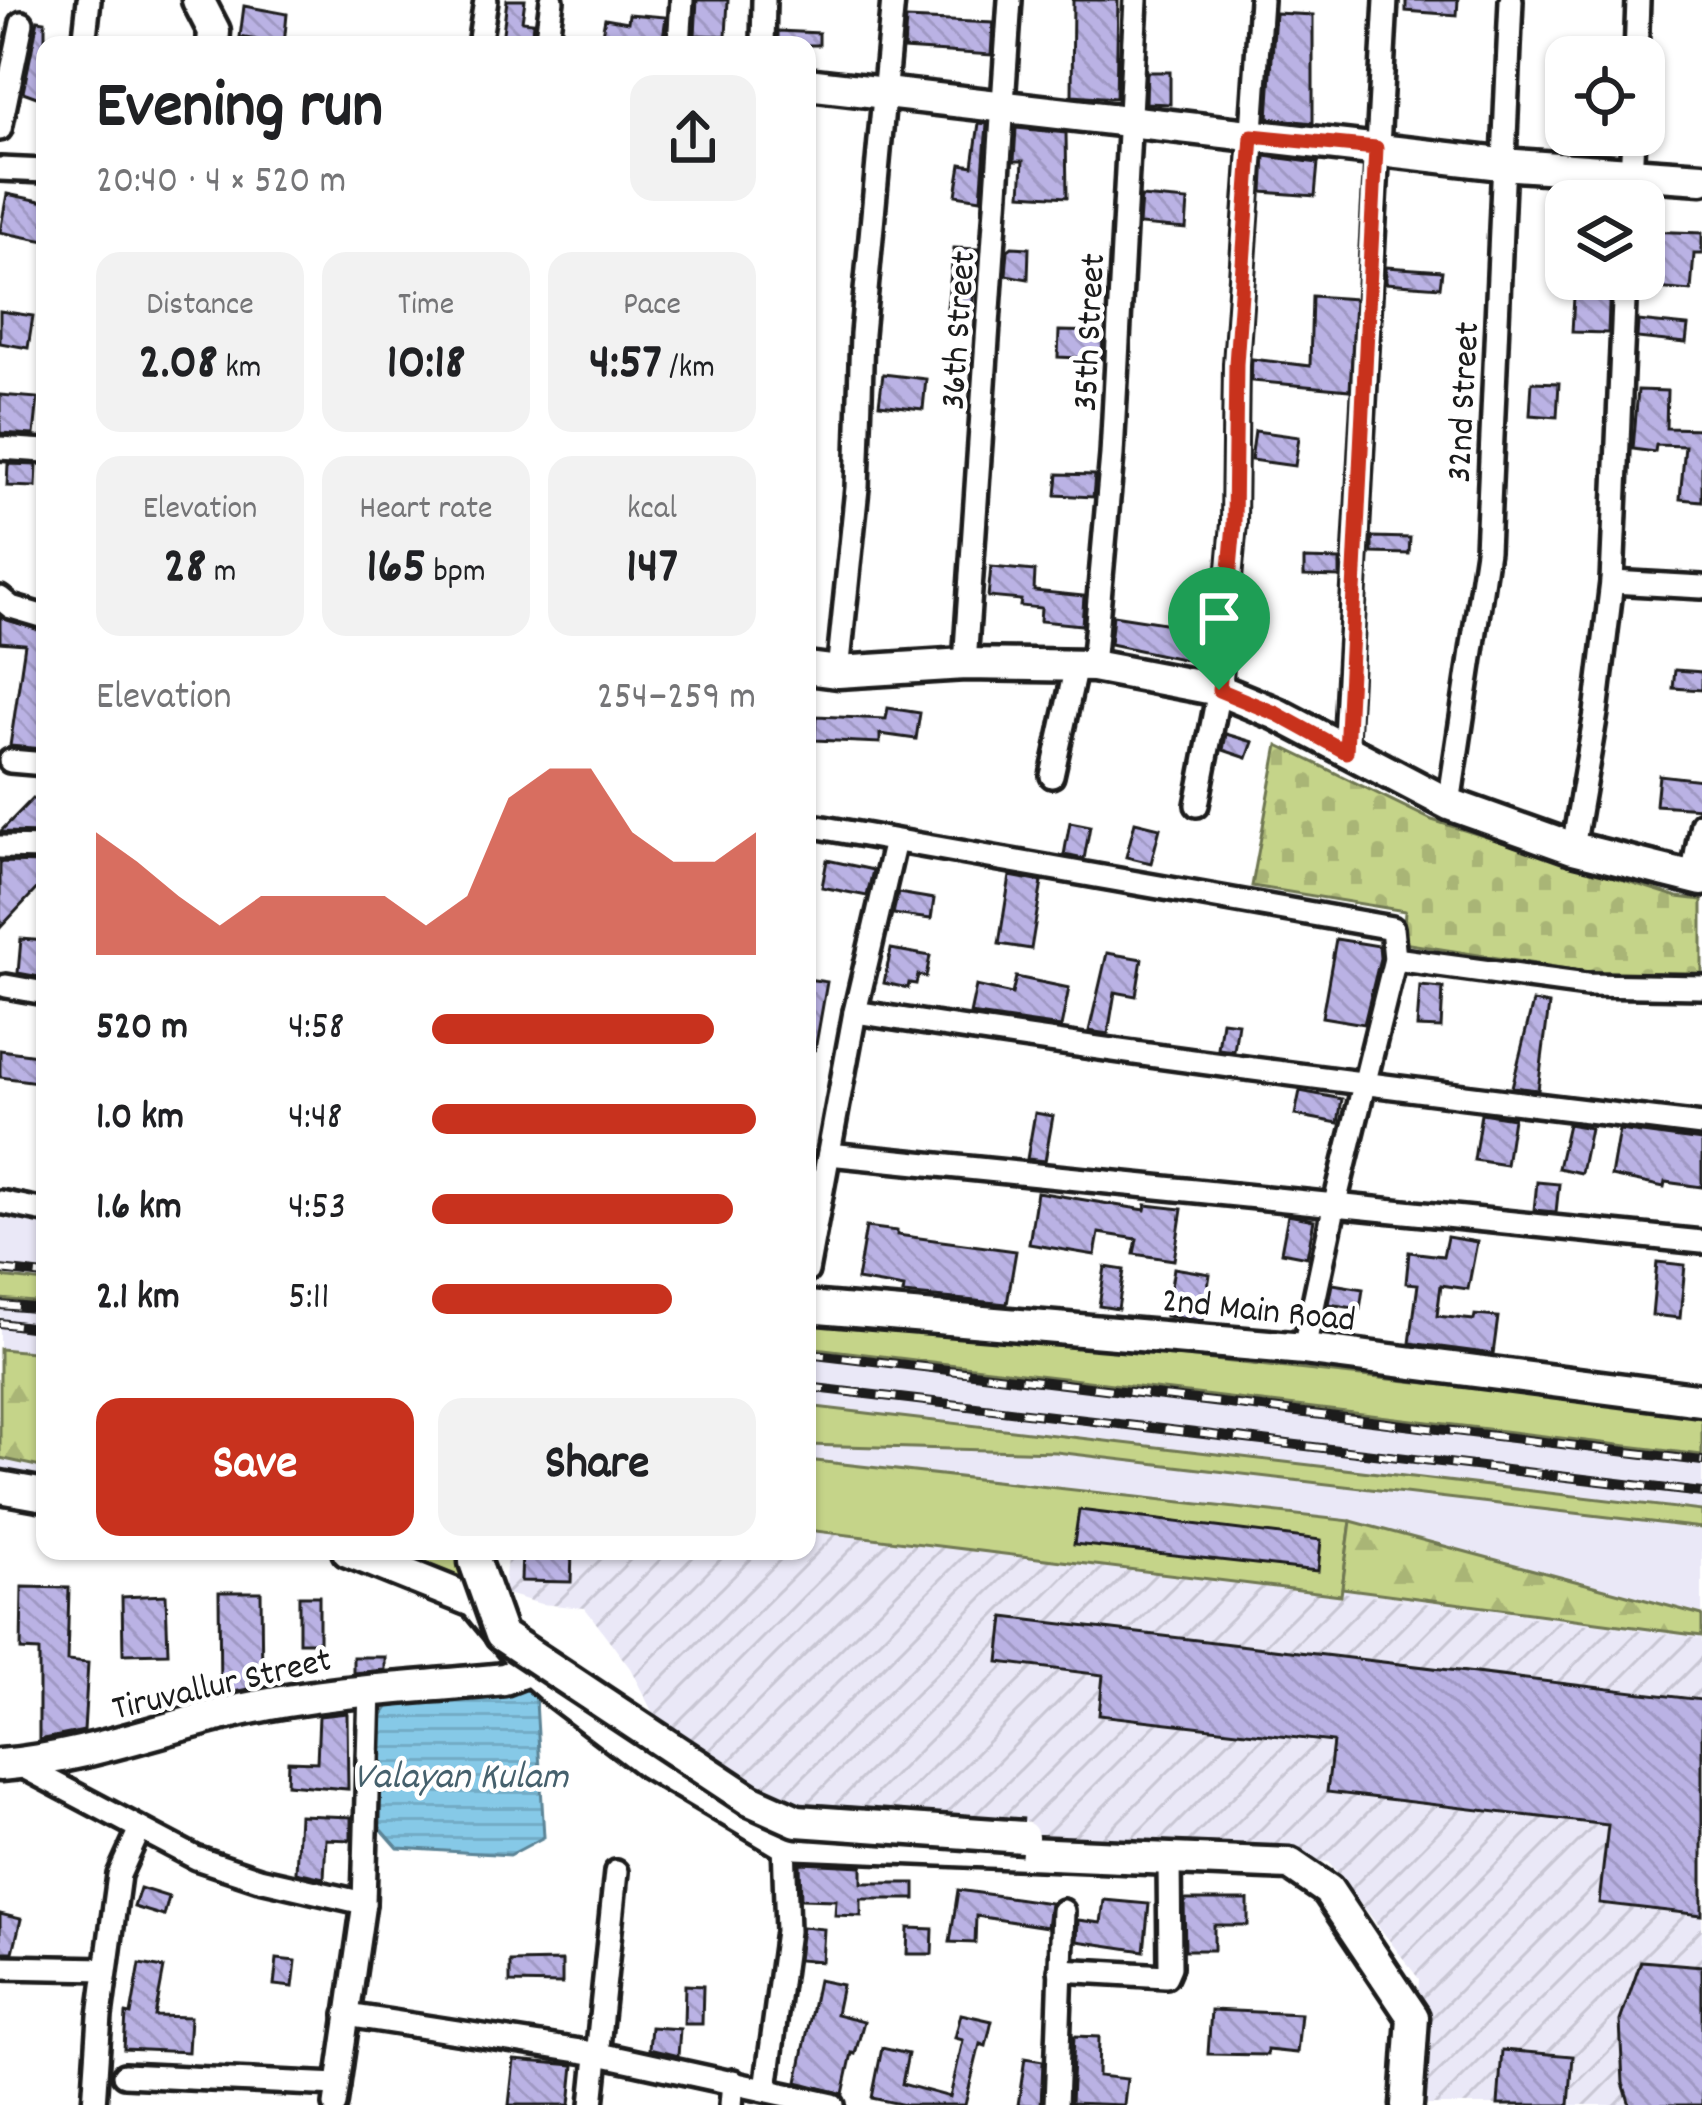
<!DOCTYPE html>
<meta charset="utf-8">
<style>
:root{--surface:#fff;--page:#f2f2f2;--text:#202124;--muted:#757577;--accent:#c8321e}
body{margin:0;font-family:Dekko,sans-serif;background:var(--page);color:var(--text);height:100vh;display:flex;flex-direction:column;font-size:45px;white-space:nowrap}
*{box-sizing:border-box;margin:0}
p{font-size:39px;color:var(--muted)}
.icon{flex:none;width:66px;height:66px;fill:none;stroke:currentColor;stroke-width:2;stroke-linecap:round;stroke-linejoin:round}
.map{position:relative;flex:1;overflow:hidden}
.sheet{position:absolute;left:36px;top:36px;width:780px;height:1524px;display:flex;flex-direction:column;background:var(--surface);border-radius:24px;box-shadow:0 3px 9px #0004}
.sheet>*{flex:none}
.buttons{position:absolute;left:1545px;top:36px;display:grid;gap:24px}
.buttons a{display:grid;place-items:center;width:120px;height:120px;border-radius:24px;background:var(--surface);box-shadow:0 3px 9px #0004;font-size:60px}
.pin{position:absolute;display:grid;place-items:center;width:102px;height:102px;color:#fff;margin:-123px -51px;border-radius:50% 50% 50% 0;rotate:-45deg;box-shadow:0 0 12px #0007}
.pin .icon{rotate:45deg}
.round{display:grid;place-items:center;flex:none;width:126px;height:126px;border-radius:24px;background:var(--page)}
.head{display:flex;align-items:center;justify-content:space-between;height:204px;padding:0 60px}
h1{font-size:66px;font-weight:700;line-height:90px}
.stats{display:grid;grid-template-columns:repeat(3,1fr);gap:18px;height:204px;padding:12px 60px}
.stats div{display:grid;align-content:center;border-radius:24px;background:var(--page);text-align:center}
.stats b{font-size:51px;font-weight:700}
.stats small{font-size:33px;font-weight:400}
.stats p{font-size:33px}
.chart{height:336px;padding:24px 60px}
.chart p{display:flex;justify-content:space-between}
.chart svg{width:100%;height:216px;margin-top:12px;fill:var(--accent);opacity:.7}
.primary-button{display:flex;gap:24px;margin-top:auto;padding:24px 60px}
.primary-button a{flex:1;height:138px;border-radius:24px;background:var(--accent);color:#fff;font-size:48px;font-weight:700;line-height:138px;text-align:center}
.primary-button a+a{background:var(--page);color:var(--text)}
ul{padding:0 60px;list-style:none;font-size:39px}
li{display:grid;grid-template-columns:192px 144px 1fr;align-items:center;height:90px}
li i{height:30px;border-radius:15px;background:var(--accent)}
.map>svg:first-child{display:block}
.built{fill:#eae8f7}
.industrial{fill:url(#industrial-furrows)}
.green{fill:#c5d489;stroke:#707852;stroke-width:3}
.forest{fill:url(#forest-firs);stroke:#707852;stroke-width:3}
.cemetery{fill:url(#cemetery-stones);stroke:#707852;stroke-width:3}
.water{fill:url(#water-rules);stroke:#5c8496;stroke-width:3}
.building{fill:url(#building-back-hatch);stroke:#1c1c1c;stroke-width:3}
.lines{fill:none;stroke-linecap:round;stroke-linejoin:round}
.street-casing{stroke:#1c1c1c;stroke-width:30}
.secondary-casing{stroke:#1c1c1c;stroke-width:39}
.street{stroke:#fff;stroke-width:21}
.secondary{stroke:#fff;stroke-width:30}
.rail-casing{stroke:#1c1c1c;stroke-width:10}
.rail{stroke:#fff;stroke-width:6;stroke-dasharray:18;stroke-linecap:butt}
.secondary-bridge-casing{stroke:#1c1c1c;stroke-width:39;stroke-linecap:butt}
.secondary-bridge{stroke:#fff;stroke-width:30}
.route-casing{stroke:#fff;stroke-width:24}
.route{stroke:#c8321e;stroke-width:15}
.labels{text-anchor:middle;stroke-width:9;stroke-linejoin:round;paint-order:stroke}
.street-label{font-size:36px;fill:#1c1c1c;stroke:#fff}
.water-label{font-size:39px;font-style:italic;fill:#46616d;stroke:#fff}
</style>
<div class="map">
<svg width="1702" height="2105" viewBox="0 0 1702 2105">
<defs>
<pattern id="industrial-furrows" width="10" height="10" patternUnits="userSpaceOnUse" patternTransform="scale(3)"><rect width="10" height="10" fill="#eae8f7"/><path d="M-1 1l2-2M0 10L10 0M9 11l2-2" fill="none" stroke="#c8c6d3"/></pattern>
<pattern id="forest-firs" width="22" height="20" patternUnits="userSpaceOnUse" patternTransform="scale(3)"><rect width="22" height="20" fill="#c5d489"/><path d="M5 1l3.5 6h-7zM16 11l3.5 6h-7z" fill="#a9b576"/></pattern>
<pattern id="cemetery-stones" width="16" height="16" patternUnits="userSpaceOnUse" patternTransform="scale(3)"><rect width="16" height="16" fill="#c5d489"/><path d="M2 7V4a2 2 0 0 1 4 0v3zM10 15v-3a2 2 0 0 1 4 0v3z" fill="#a9b576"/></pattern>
<pattern id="water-rules" width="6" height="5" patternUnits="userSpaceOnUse" patternTransform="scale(3)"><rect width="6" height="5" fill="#86c9e7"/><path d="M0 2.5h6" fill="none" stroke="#73acc6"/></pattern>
<pattern id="building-back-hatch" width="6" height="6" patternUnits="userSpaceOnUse" patternTransform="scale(3)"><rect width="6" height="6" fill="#bab2e4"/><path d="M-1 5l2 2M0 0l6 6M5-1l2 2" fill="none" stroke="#9f98c3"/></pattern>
</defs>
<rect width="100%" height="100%" fill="#fff"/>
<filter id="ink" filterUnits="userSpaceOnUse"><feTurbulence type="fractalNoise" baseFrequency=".00833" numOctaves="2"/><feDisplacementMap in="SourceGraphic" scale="24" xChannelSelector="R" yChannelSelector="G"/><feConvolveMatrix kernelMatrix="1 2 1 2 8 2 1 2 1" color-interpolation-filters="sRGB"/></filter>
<g filter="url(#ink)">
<g class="built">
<polygon points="0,1219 45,1224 45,1487 0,1478"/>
<polygon points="807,1310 1702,1409 1702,1639 807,1523"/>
</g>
<polygon class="industrial" points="807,1523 1702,1639 1702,2105 1412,2105 1419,1979 1329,1862 794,1832 655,1717 630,1668 585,1608 541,1604 503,1593 508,1551 807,1551"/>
<g class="green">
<polygon points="0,1277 45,1282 45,1303 0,1299"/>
<polygon points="807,1316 1702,1413 1702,1455 807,1347"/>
<polygon points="807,1406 1702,1511 1702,1528 1056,1452 807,1445"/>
<polygon points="807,1460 1351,1521 1341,1595 807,1530"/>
<polygon points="357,1551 458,1551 472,1591"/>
</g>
<g class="forest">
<polygon points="0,1349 45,1353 45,1468 0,1458"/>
<polygon points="1351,1521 1702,1615 1702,1636 1342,1588"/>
</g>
<polygon class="cemetery" points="1278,745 1432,820 1678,897 1702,900 1702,973 1599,974 1403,943 1405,911 1252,886"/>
<polygon class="water" points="535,1684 544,1837 510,1855 398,1848 375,1822 378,1722 389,1706"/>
<g class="building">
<polygon points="507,0 525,0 522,21 533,22 531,45 502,41"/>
<polygon points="697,0 728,0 726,36 695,35"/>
<polygon points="1073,0 1118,0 1116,98 1072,95"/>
<polygon points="1406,0 1458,0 1457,15 1406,11"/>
<polygon points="244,6 287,14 284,45 240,37"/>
<polygon points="1275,13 1313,15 1313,123 1268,118"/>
<polygon points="629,14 666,17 662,45 600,45 605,18 628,22"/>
<polygon points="906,19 993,23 991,55 904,49"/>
<polygon points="38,20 45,21 45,100 23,92"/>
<polygon points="778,31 819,33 819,45 778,45"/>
<polygon points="1147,72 1170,72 1170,104 1146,103"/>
<polygon points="979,123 987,124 981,199 956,195 961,164 973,166"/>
<polygon points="1016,128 1066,133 1067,197 1021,194 1023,161 1014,161"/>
<polygon points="1265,156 1318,163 1315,196 1263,192"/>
<polygon points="7,194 45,202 45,241 0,232"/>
<polygon points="1141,197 1188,201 1186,229 1139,225"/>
<polygon points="1644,231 1702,233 1702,254 1694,254 1691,291 1644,287"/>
<polygon points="1012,247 1029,248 1028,279 1006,275 1008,250"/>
<polygon points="954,248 978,249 972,310 947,307"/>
<polygon points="1386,267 1442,271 1440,287 1386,283"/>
<polygon points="1575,279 1610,279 1608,333 1572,332"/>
<polygon points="1312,296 1355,299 1350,390 1251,381 1252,359 1310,366"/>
<polygon points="0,311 33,316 28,348 0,343"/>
<polygon points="1638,321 1688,326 1686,343 1637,338"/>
<polygon points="1059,331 1103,332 1102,359 1058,357"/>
<polygon points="883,374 926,379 923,409 879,404"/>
<polygon points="1532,382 1559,383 1557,417 1530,415"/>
<polygon points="1638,390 1667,391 1666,428 1702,429 1702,501 1680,499 1685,446 1656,445 1655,452 1633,449"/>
<polygon points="0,395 38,398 34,435 0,433"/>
<polygon points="1255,431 1299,437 1295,466 1251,460"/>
<polygon points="8,464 37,465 36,487 7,486"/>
<polygon points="1058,474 1095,475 1093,497 1056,495"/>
<polygon points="1372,537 1410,538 1409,554 1372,553"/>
<polygon points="1304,559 1340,560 1340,577 1304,576"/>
<polygon points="991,567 1035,571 1034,591 1084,596 1082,625 1040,621 1041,608 1020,606 1021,600 988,597"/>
<polygon points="1113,615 1209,630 1206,664 1110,644"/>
<polygon points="0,617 45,632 44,749 10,746 25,644 0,642"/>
<polygon points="1675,670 1702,672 1702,690 1673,688"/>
<polygon points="888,708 920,713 916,739 880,734 880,743 815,740 816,716 886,719"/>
<polygon points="1226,734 1253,742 1247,758 1223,750"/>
<polygon points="1659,775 1702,780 1702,808 1656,805"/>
<polygon points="33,798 45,809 45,833 0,832"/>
<polygon points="1070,822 1090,826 1084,859 1064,855"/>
<polygon points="1135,822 1160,828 1151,863 1126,857"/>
<polygon points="827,860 873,870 867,896 822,887"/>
<polygon points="0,862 45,863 45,880 0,928"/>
<polygon points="1010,876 1042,882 1031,949 999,944"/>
<polygon points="898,893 934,899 931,919 893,914"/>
<polygon points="21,939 45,941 45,978 18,973"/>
<polygon points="1336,939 1379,946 1380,958 1364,1024 1322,1017"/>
<polygon points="891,949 930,956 926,977 918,975 916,984 909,983 908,988 884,983"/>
<polygon points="1107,953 1142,959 1136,996 1115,992 1108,1034 1089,1031"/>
<polygon points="1016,977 1069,988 1061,1027 970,1014 976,986 1012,994"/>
<polygon points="807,979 827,982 815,1050 807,1050"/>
<polygon points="1420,986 1443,988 1441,1028 1417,1027"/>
<polygon points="1533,1002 1549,1005 1538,1090 1512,1087"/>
<polygon points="1222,1021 1238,1023 1234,1051 1218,1049"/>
<polygon points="0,1050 45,1056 45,1083 0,1077"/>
<polygon points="1300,1091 1342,1099 1338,1123 1295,1115"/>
<polygon points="1035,1113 1053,1116 1045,1161 1027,1159"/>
<polygon points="1481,1113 1513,1118 1506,1165 1474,1160"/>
<polygon points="1568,1124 1590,1128 1581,1173 1558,1168"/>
<polygon points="1619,1130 1702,1141 1702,1187 1665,1182 1664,1187 1611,1176"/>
<polygon points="1537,1182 1559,1184 1556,1212 1534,1210"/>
<polygon points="1037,1192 1145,1210 1146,1205 1182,1209 1174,1260 1134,1254 1137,1239 1099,1233 1095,1255 1029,1244"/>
<polygon points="1288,1215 1314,1220 1307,1257 1281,1252"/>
<polygon points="866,1227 897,1231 897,1235 1016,1251 1007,1304 903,1294 904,1288 857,1280"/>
<polygon points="1447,1237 1477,1242 1468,1289 1441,1285 1437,1316 1474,1320 1475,1315 1498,1317 1493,1354 1410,1343 1418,1284 1406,1283 1409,1252 1443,1256"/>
<polygon points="1657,1262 1685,1265 1680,1318 1652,1315"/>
<polygon points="1105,1267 1124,1270 1118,1309 1099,1306"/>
<polygon points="1174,1268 1210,1274 1203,1321 1166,1316"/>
<polygon points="1333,1284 1363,1289 1360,1309 1329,1304"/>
<polygon points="1079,1510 1321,1540 1318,1571 1074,1544"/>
<polygon points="522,1551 572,1552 571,1582 521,1581"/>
<polygon points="22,1587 69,1588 67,1661 88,1663 84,1731 39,1740 39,1651 21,1650"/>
<polygon points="219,1592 261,1592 262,1686 220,1695"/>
<polygon points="166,1595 168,1653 123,1654 122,1597"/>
<rect x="299" y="1596" width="20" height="46"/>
<polygon points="1004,1617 1702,1700 1702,1915 1599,1903 1608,1825 1327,1792 1333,1742 1099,1715 1103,1675 999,1662"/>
<polygon points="353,1657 385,1657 385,1670 353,1673"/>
<polygon points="347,1713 348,1789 287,1784 288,1761 317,1762 319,1716"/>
<polygon points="299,1815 351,1817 351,1840 326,1839 324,1878 296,1872"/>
<polygon points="800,1863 862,1866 862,1883 915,1883 915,1899 861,1899 861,1916 835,1915 836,1900 801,1899"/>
<polygon points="140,1888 169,1897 164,1916 134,1907"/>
<polygon points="958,1890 1050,1903 1047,1927 976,1916 975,1943 950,1942"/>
<polygon points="1104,1900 1149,1904 1144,1951 1077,1941 1078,1920 1101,1923"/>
<polygon points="1184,1900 1248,1900 1248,1925 1214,1925 1214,1950 1185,1950"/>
<polygon points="0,1914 21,1919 13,1952 0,1952"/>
<polygon points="802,1927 824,1929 822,1962 798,1960"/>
<polygon points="908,1928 933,1929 932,1954 907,1954"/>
<polygon points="277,1959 296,1961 293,1987 274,1985"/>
<polygon points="562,1961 562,1984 510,1983 510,1962"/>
<polygon points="1641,1961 1702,1966 1702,2105 1630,2105 1623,2083 1620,2021"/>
<polygon points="140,1964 164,1968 155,2016 190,2017 188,2052 124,2049 126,2014 131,2015"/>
<polygon points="818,1980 842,1985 836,2014 864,2021 855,2054 852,2053 843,2094 797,2082"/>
<polygon points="685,1985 703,1986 702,2024 684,2024"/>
<polygon points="1211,2010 1301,2014 1297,2053 1267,2050 1267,2055 1208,2054"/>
<polygon points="961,2014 992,2021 986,2046 980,2044 965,2105 905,2105 872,2098 882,2048 908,2054 902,2084 950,2097 963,2040 955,2038"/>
<polygon points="651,2027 680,2029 678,2056 649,2049"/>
<polygon points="1074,2036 1099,2037 1098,2076 1127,2079 1124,2105 1071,2103"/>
<polygon points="1502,2050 1573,2056 1569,2105 1498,2105"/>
<polygon points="1025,2058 1043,2061 1041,2105 1018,2105"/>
<polygon points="514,2060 574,2065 570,2105 509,2105"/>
</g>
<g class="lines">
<g class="street-casing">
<g id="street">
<polyline points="84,45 89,0"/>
<polyline points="479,45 486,0"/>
<polyline points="546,45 552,0"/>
<polyline points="679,45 682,0"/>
<polyline points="763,45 764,0"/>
<polyline points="1636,57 1638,0"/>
<polyline points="0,129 22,23"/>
<polyline points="0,169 45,171"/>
<polyline points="1630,201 1633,135"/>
<polyline points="0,448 45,451"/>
<polyline points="1612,582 1702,587"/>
<polyline points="0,598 11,607 45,617"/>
<polyline points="965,664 1010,0"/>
<polyline points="1093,666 1112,455 1136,0"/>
<polyline points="838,672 857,488 862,334 893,0"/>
<polyline points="1345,751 1386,0"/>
<polyline points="10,761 45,764"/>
<polyline points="1052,776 1076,666"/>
<polyline points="1449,804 1487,551 1511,0"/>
<polyline points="1197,805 1219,690 1234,523 1236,364 1261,0"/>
<polyline points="807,825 1392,928 1395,959 1335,1203 1304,1349"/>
<polyline points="0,847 45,848"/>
<polyline points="1573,848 1596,713 1612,582 1625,279"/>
<polyline points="1692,878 1702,823"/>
<polyline points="1395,959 1586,985 1702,987"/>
<polyline points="6,986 45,993"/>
<path d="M855 1012C1137 1056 1419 1091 1702 1125"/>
<polyline points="829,1154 1702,1242"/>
<polyline points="0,1202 45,1211"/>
<polyline points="807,1271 855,1012 895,841"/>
<polyline points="18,1764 196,1858 259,1879 364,1903"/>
<polyline points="0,1967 106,1969"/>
<polyline points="1060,1970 1166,1976 1170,1967 1169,1859"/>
<polyline points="347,2015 599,2054 833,2105"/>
<polyline points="124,2075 338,2085"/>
<polyline points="766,2089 787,1931 784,1843"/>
<polyline points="94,2105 100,2016 119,1875 139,1831"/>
<polyline points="335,2105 364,1903 370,1689"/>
<polyline points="592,2105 616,1872"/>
<polyline points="731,2105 733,2081"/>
<polyline points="1056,2105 1063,1911"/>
</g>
</g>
<g class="secondary-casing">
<g id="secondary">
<polyline points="198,0 214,31 213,45"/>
<polyline points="807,84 1501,164 1702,178"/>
<polyline points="807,668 838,672 965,664 1093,666 1219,690 1277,714 1449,804 1573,848 1702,880"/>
<polyline points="807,1307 1304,1349 1702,1400"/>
<polyline points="0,1487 45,1495"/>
<polyline points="348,1551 475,1602 530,1669 556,1692 648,1762 784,1843 1290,1864 1328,1890 1413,2017 1407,2105"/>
<path d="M0 1765C85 1758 163 1727 245 1709 331 1690 417 1688 504 1679L530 1669"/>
</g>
</g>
<use href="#street" class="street"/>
<use href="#secondary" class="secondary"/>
<g class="rail-casing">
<g id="rail">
<polyline points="0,1270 45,1275"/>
<polyline points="0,1305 45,1309"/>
<polyline points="0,1323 45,1329"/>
<polyline points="807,1353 1702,1461"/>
<polyline points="807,1387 1702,1493"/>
</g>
</g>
<use href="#rail" class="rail"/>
<g class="secondary-bridge-casing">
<polyline id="secondary-bridge" points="475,1551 475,1562 501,1635 750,1800 797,1821 1023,1837"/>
</g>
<use href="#secondary-bridge" class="secondary-bridge"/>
</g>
</g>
<g class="lines" filter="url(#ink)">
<g class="route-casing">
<polygon id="route" points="1252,136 1376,148 1346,752 1277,714 1219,690 1234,524 1236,364"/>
</g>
<use href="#route" class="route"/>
</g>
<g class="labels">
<g class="street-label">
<text transform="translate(955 330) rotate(-86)" y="13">36th Street</text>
<text transform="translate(1086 332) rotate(-87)" y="13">35th Street</text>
<text transform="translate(1460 402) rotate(-87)" y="13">32nd Street</text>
<text transform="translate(1259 1307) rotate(6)" y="13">2nd Main Road</text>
<text transform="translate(221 1681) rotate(-13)" y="13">Tiruvallur Street</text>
</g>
<g class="water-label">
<text x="461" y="1787">Valayan Kulam</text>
</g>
</g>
</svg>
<div class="buttons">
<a><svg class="icon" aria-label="locate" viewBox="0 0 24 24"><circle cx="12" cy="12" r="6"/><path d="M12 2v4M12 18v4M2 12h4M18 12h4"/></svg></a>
<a><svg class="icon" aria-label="layers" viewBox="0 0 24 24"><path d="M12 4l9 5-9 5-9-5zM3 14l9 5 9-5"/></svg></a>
</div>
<div class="pin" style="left:1219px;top:690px;background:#1e9e55"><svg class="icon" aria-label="arrive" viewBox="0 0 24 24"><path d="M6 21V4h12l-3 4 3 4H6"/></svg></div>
<section class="sheet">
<div class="head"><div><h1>Evening run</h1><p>20:40 · 4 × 520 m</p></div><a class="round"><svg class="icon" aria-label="share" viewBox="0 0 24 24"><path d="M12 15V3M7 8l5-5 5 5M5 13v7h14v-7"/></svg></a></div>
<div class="stats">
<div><p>Distance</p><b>2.08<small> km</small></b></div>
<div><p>Time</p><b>10:18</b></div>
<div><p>Pace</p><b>4:57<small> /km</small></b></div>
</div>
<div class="stats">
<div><p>Elevation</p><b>28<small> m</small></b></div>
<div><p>Heart rate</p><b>165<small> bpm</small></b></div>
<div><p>kcal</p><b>147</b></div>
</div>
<div class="chart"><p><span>Elevation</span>254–259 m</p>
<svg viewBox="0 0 160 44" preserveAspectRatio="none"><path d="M0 44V19L10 25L20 32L30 38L40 32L50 32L60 32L70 32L80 38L90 32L100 12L110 6L120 6L130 19L140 25L150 25L160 19V44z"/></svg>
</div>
<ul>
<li><b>520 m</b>4:58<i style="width:87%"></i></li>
<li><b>1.0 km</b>4:48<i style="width:100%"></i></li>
<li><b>1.6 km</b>4:53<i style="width:93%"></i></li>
<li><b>2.1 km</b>5:11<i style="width:74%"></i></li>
</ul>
<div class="primary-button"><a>Save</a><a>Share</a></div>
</section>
</div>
